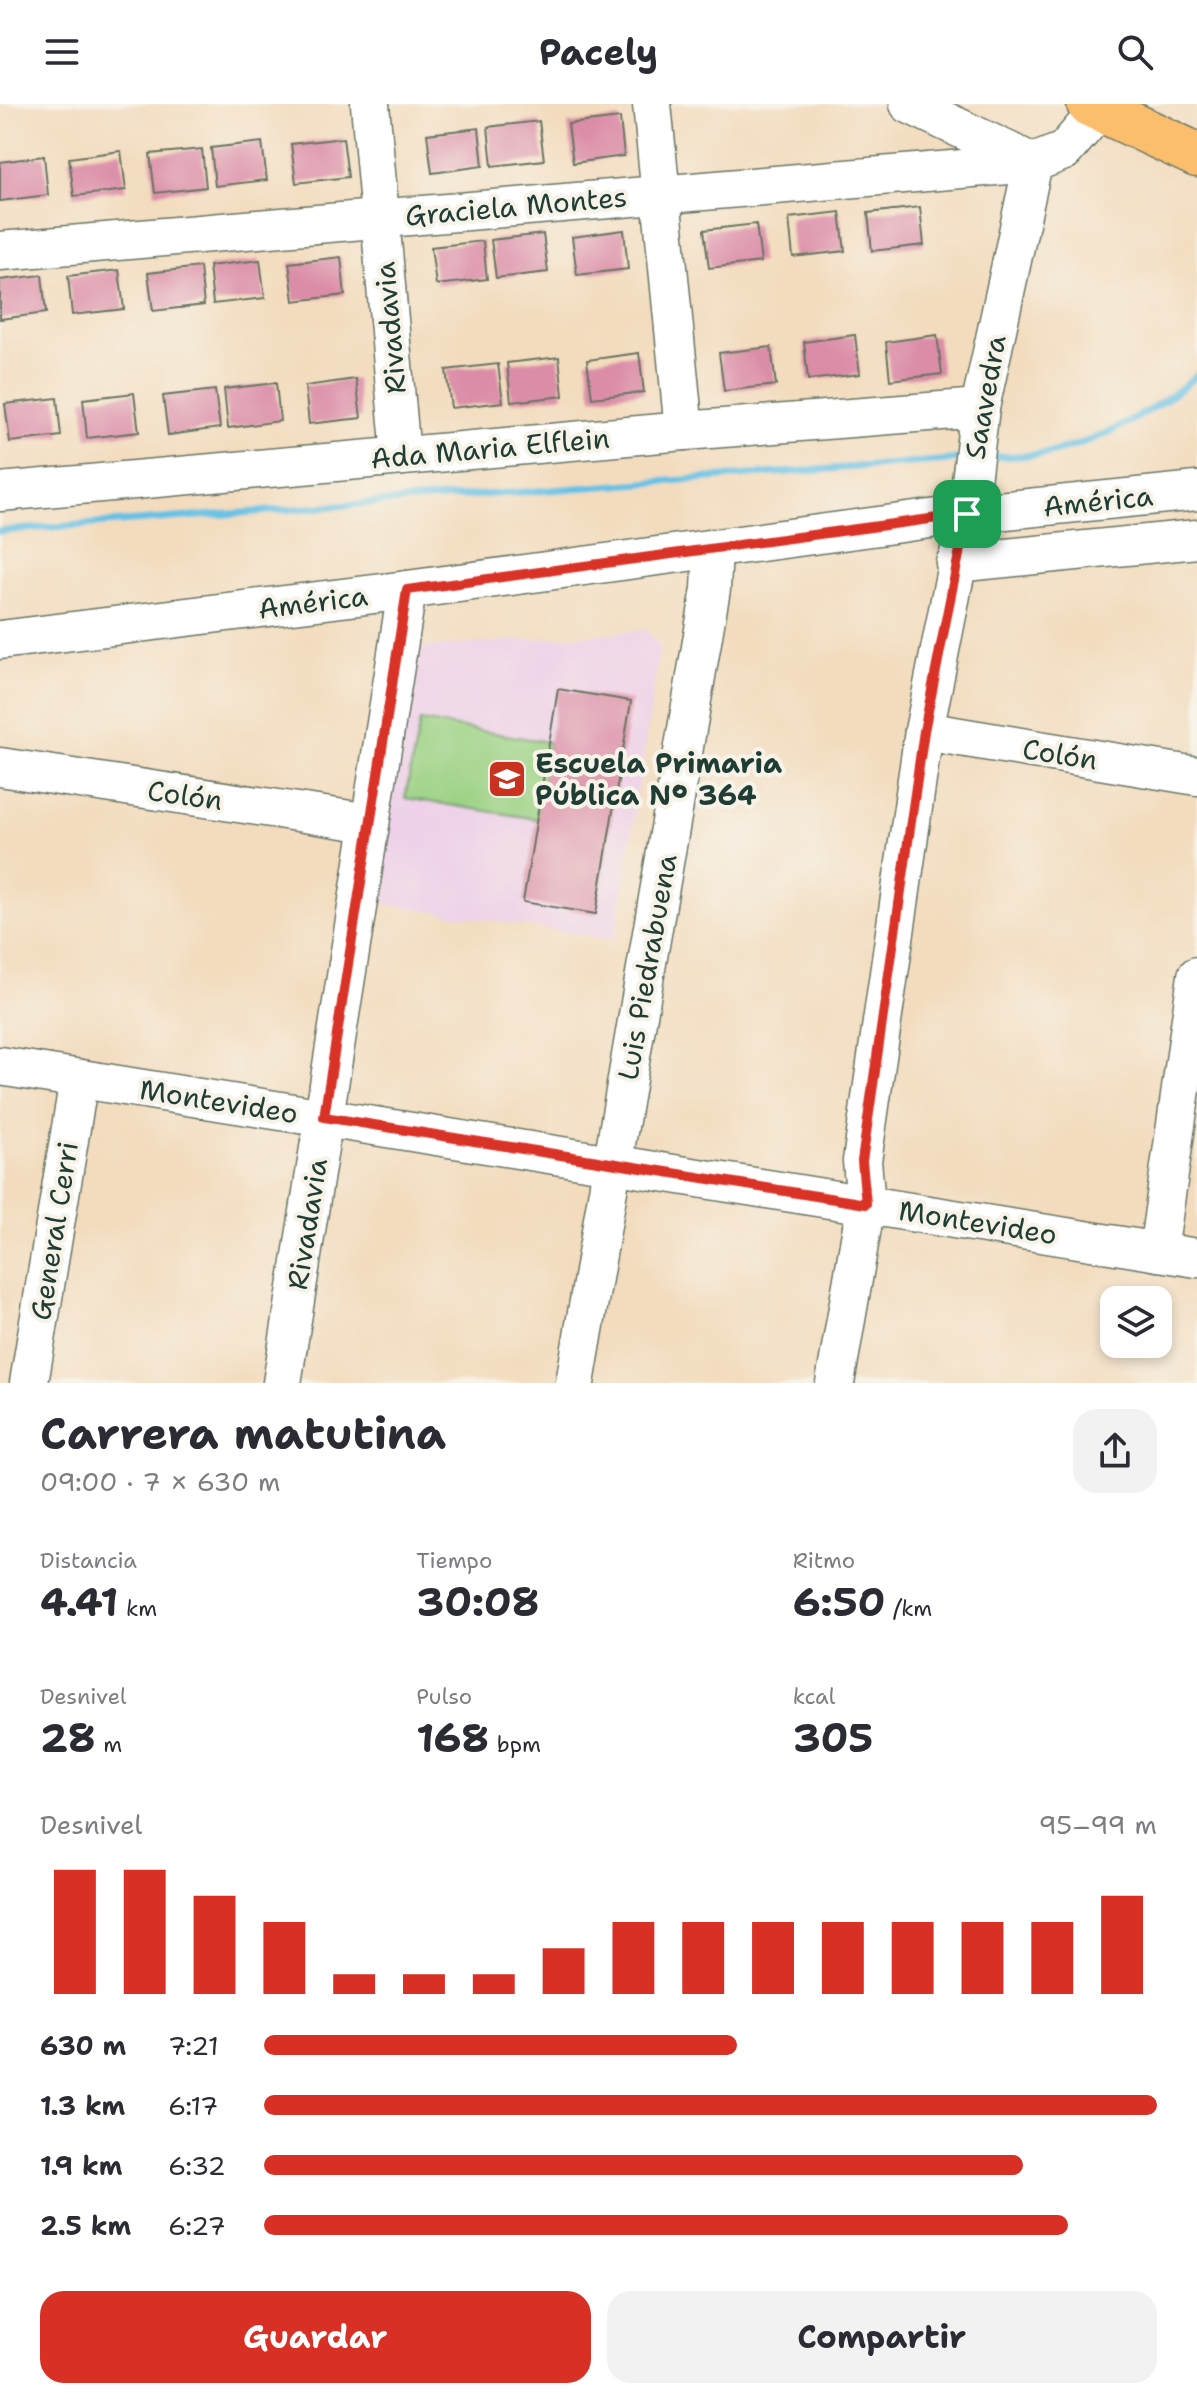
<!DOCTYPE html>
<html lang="es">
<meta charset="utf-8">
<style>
:root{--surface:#fff;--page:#f2f2f3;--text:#2b2b33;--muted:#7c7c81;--accent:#d93025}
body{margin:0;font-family:"Shantell Sans",sans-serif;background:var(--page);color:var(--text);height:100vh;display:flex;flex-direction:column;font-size:30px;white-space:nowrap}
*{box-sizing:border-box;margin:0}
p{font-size:26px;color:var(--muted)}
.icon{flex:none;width:44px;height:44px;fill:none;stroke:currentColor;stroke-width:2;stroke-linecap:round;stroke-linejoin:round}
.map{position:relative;height:1279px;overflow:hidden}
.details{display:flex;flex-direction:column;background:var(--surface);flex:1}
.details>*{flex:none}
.fabs{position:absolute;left:1100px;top:1182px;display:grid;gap:16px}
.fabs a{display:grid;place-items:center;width:72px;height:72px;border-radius:16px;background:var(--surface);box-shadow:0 4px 12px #0003;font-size:40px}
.pin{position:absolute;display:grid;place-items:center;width:68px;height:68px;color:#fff;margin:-34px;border-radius:16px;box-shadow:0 4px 12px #0006}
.round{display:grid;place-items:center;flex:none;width:84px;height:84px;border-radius:24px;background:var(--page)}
.headline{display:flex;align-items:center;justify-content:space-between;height:136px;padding:0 40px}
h1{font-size:44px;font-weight:700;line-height:60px}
.figures{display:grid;grid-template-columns:repeat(3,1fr);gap:12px;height:136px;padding:8px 40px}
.figures div{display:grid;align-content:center}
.figures b{font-size:40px;font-weight:700}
.figures small{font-size:22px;font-weight:400}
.figures p{font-size:22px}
.chart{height:224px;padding:16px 40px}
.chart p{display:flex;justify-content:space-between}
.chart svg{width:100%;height:144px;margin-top:8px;stroke:var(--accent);stroke-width:6}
.button{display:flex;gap:16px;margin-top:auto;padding:16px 40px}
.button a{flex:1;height:92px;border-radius:24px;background:var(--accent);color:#fff;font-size:32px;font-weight:700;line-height:92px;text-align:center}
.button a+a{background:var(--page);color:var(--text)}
ul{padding:0 40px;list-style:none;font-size:26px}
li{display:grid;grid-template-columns:128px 96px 1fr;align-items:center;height:60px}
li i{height:20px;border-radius:10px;background:var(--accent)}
header{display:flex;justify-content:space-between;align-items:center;height:104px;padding:0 40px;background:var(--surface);font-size:36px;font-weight:700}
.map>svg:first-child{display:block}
.built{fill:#eed0e8}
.green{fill:#9bd284;stroke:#5d885c;stroke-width:2}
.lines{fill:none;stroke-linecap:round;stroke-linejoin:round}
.stream{stroke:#66c1e4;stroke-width:7}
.building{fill:#db8da7}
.minor-casing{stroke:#697564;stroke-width:41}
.major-casing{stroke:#697564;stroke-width:47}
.minor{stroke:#fff;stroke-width:38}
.major{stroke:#fabe6d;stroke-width:44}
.route-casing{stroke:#fff;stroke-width:16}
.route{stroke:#d93025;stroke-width:10}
.labels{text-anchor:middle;stroke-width:8;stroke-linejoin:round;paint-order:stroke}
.street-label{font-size:28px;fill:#1f3d34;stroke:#f7f3e8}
.poi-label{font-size:28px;font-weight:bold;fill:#1f3d34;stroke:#f7f3e8;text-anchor:start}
</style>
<header><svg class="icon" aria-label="menu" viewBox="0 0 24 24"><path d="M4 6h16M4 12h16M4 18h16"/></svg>Pacely<svg class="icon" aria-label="search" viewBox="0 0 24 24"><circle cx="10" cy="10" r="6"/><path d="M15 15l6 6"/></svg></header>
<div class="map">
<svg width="1197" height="1279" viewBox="0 0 1197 1279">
<rect width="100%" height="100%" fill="#f7f3e8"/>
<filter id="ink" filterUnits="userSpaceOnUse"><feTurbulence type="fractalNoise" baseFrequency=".0125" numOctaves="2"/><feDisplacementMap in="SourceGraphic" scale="16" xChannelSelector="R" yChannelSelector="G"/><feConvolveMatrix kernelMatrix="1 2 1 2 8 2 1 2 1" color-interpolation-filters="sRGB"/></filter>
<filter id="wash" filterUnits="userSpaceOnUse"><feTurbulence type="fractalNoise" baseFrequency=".006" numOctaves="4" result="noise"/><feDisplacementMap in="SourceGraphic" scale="32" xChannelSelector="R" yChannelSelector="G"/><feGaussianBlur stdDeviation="1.8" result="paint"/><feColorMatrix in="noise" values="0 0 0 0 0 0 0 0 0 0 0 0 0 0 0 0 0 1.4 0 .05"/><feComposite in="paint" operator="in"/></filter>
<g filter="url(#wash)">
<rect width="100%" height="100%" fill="#f3dcbe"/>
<polygon class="built" points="647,526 660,543 615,836 354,795 406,545"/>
<polygon class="green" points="420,617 549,638 537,715 405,694"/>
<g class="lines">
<g class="stream">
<path d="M984 353C1006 352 1032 353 1053 348 1105 335 1156 306 1197 271"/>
<polyline points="0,427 964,355"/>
</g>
</g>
<g id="blocks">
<g class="building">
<polygon points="620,14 624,52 573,59 568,20"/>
<polygon points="539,17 544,56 492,62 488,23"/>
<polygon points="479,24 483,62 432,69 427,30"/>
<polygon points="343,34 348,73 296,79 291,40"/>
<polygon points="262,38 267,76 215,82 211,44"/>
<polygon points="202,45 206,83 155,89 150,50"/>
<polygon points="121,47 126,86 74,92 69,54"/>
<polygon points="44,52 48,91 0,97 0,58"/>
<polygon points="920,103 924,141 872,147 868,109"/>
<polygon points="840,108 845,147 793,153 789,114"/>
<polygon points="756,120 761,158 709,164 704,126"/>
<polygon points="624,126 628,165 577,171 572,133"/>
<polygon points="543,130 548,168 496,174 491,136"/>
<polygon points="483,137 487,175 436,181 431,143"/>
<polygon points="341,153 345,191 294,197 289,159"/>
<polygon points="260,156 265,194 213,200 209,162"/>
<polygon points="200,163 204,201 153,207 148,169"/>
<polygon points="119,166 124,205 72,211 68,172"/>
<polygon points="42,171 46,209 0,215 0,176"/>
<polygon points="855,231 860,270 808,276 804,238"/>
<polygon points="937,231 942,270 890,276 886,238"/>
<polygon points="771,243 776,281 724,287 719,249"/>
<polygon points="639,249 644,288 592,294 587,256"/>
<polygon points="559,253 563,292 511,298 507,259"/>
<polygon points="498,260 503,298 451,304 446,266"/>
<polygon points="356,275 361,314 309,320 305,282"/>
<polygon points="276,279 280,317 228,324 224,285"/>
<polygon points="215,286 220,324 168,331 163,292"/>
<polygon points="134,289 139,328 87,334 83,295"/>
<polygon points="57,294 61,332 10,338 5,300"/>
<polygon points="558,585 631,597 596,810 523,798"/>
</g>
</g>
</g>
<g filter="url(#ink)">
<use href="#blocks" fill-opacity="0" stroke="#697564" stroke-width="2"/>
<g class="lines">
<g class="minor-casing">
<g id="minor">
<polyline points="370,0 401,352"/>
<polyline points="652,0 684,327"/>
<polyline points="909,0 1033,59"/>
<polyline points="0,147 1033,59 1064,47 1100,5"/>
<polyline points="0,388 684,327 980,304"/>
<polyline points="955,459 1197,435"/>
<polyline points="0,536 407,486 967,410 1197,387"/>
<polyline points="924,627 1197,672"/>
<polyline points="0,663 370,719"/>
<polyline points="0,962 1197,1154"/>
<polyline points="1158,1148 1197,872"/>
<polyline points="29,1279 79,975"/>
<polyline points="282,1279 407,486"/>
<polyline points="575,1279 711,485 713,446"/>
<polyline points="835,1279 866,1100 862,1057 924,627 967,410 980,304 1033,59"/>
</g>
</g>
<g class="major-casing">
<polyline id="major" points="1089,0 1197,51"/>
</g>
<use href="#minor" class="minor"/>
<use href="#major" class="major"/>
</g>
</g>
<g class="lines" filter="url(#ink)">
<g class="route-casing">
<polygon id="route" points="967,410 924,627 862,1057 866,1100 324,1013 407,486"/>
</g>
<use href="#route" class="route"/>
</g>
<defs>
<g id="school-square" transform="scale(2)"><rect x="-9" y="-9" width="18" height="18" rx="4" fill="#c8321e" stroke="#f7f3e8"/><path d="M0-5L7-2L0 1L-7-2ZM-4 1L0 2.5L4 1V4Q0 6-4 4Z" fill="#fff"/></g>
</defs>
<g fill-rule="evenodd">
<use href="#school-square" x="507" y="675"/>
</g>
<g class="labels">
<g class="street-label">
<text transform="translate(516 102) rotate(-5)" y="10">Graciela Montes</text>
<text transform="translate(390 224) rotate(-95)" y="10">Rivadavia</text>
<text transform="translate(985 293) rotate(-80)" y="10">Saavedra</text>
<text transform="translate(490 344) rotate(-5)" y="10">Ada Maria Elflein</text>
<text transform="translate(1098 397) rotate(-6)" y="10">América</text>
<text transform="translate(313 498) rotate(-7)" y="10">América</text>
<text transform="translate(1060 650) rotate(9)" y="10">Colón</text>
<text transform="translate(185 691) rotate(8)" y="10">Colón</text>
<text transform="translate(647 863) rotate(-80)" y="10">Luis Piedrabuena</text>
<text transform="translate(219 997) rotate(9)" y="10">Montevideo</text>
<text transform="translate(978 1118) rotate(9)" y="10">Montevideo</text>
<text transform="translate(307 1120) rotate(-81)" y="10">Rivadavia</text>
<text transform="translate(54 1127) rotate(-81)" y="10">General Cerri</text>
</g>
<g class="poi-label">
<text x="535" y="669">Escuela Primaria<tspan x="535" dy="32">Pública N° 364</tspan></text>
</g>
</g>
</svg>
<div class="fabs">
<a><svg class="icon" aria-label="layers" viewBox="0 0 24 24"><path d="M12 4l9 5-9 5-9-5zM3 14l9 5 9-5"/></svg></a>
</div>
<div class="pin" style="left:967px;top:410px;background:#1e9e55"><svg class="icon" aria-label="arrive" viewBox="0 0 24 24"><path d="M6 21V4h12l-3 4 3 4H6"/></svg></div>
</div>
<section class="details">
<div class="headline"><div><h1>Carrera matutina</h1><p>09:00 · 7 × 630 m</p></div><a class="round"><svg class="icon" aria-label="share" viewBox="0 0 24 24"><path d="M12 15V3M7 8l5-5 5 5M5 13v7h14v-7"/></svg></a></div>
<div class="figures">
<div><p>Distancia</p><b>4.41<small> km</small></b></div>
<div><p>Tiempo</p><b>30:08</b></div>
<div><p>Ritmo</p><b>6:50<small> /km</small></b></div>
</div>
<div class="figures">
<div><p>Desnivel</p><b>28<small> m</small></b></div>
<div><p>Pulso</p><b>168<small> bpm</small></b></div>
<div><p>kcal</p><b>305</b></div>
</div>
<div class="chart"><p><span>Desnivel</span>95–99 m</p>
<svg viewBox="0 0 160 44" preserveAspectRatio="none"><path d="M5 44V6M15 44V6M25 44V14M35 44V22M45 44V38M55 44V38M65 44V38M75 44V30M85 44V22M95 44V22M105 44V22M115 44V22M125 44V22M135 44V22M145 44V22M155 44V14"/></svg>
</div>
<ul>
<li><b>630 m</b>7:21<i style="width:53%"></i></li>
<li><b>1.3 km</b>6:17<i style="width:100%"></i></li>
<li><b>1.9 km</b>6:32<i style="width:85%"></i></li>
<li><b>2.5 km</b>6:27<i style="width:90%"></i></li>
</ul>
<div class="button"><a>Guardar</a><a>Compartir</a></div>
</section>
